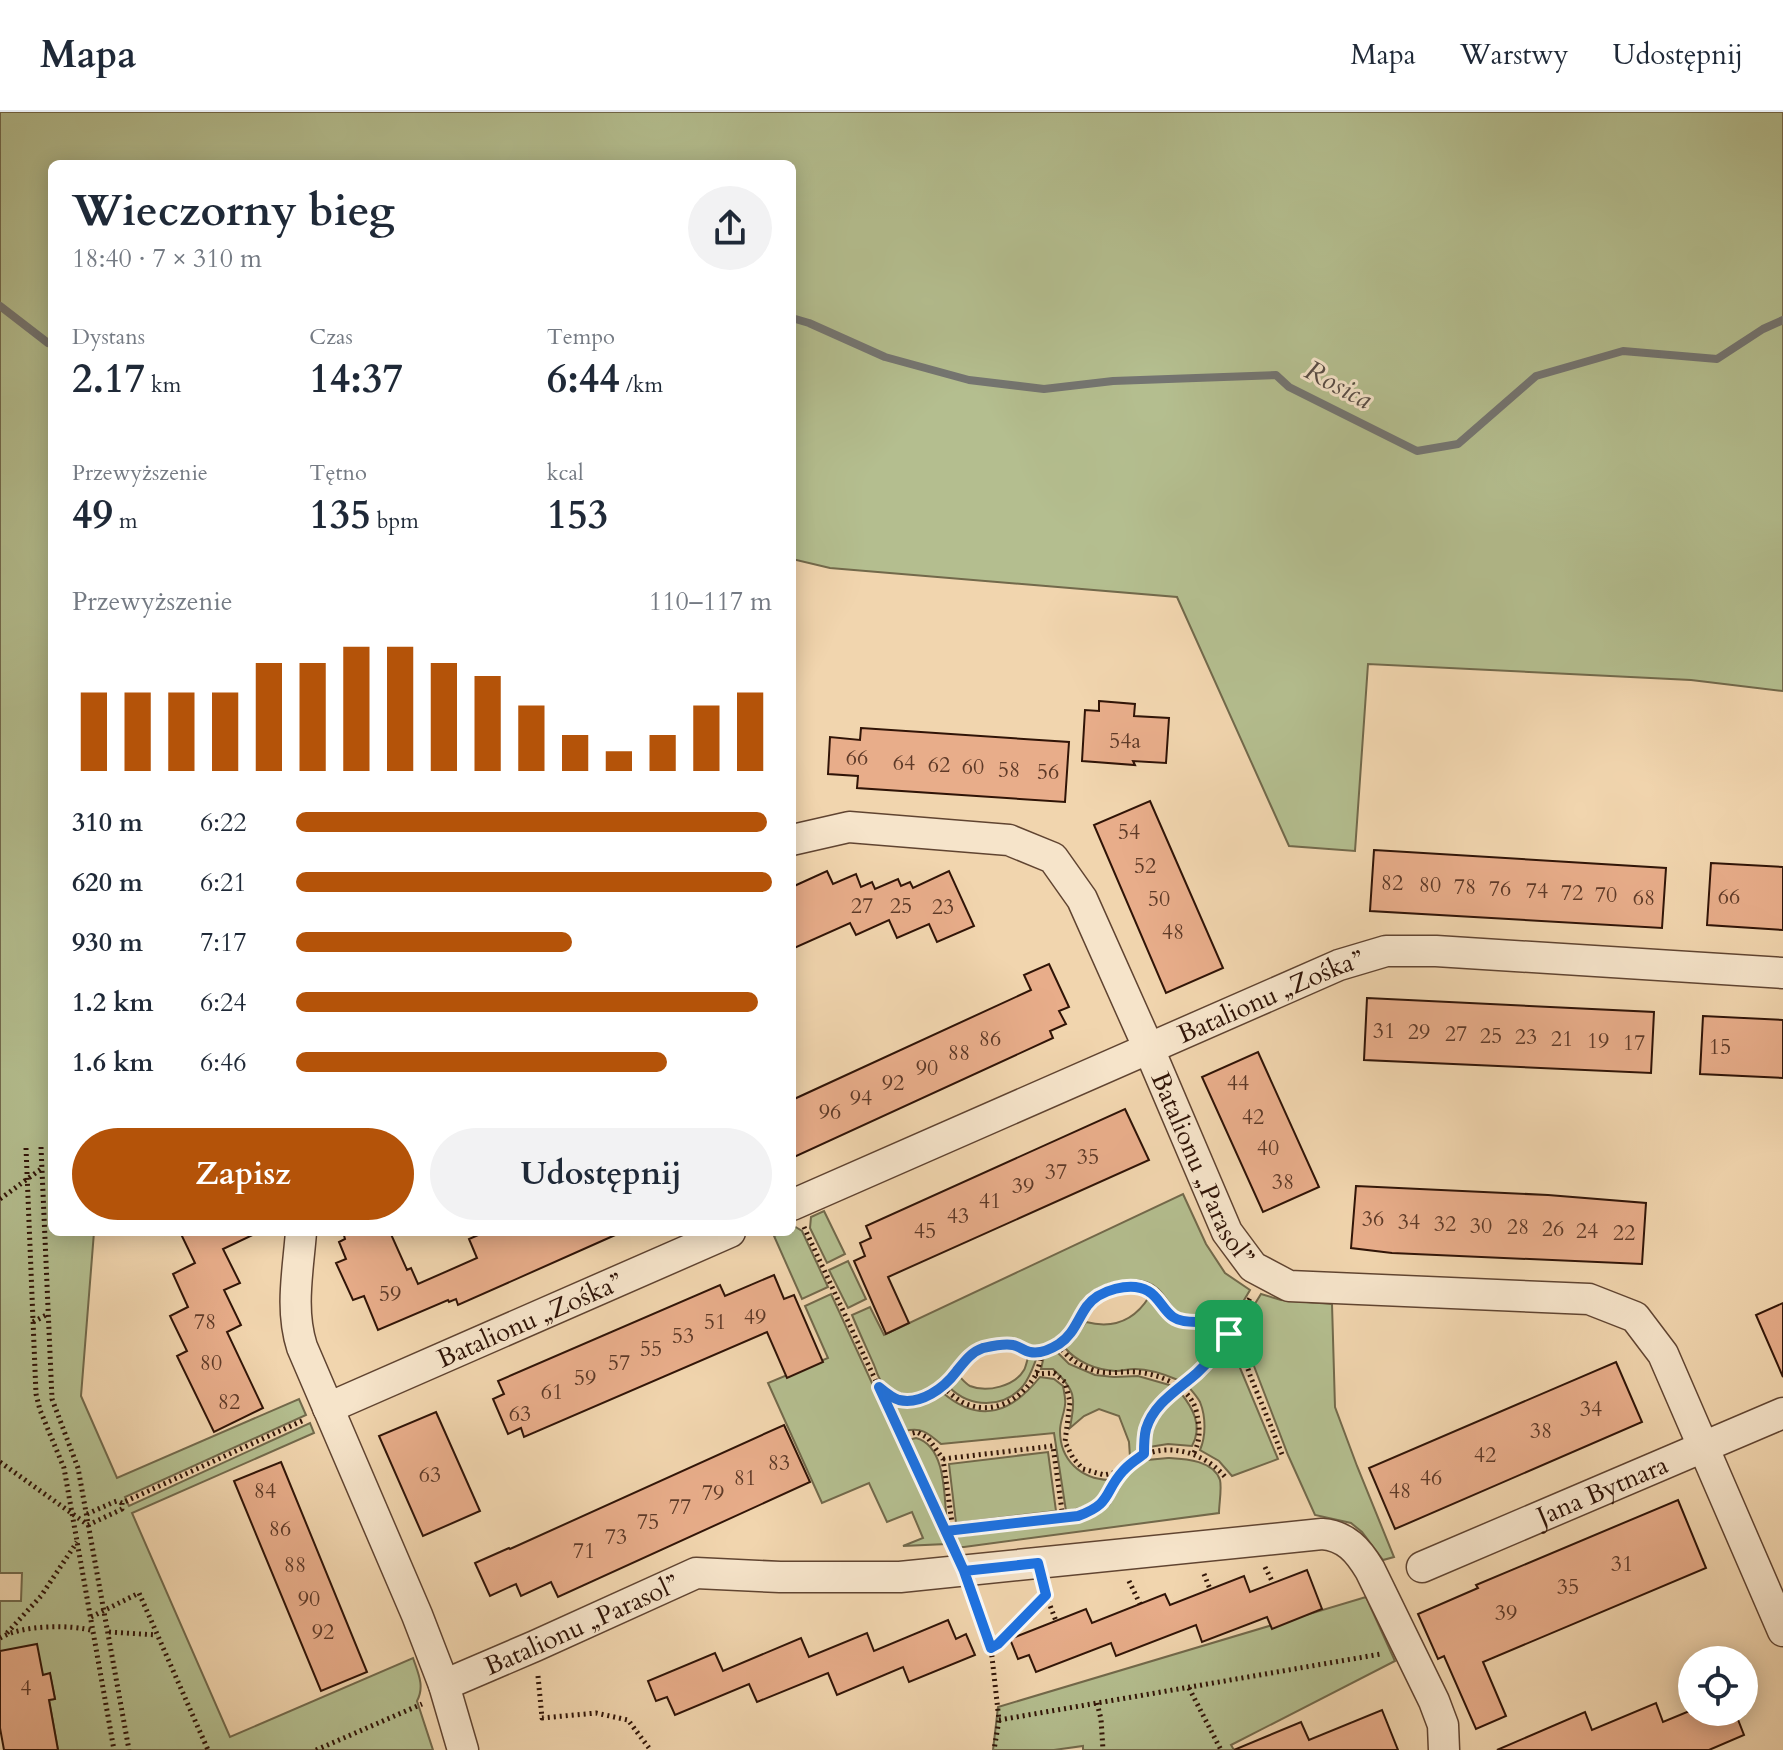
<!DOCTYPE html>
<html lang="pl">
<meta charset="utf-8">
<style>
:root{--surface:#fff;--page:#f2f2f3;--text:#1f2937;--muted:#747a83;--line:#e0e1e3;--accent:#b45309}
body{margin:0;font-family:Cardo,serif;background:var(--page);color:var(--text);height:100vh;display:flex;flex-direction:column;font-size:30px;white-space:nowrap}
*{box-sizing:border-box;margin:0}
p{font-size:26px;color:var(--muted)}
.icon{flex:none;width:44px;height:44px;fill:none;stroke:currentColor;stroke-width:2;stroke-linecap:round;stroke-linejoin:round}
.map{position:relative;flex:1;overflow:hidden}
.sheet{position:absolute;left:48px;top:48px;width:748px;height:1076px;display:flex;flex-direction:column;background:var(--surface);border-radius:12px;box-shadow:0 4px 20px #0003}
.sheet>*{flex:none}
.tools{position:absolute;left:1678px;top:1534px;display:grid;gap:16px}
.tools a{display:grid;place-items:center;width:80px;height:80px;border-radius:50%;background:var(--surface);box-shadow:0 4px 20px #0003;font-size:40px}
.pin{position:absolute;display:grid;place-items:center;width:68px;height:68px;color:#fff;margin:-34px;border-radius:16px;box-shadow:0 4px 12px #0006}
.round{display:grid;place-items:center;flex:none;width:84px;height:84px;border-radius:42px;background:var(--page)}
.head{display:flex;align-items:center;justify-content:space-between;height:136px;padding:0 24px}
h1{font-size:44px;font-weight:800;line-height:60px}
.stats{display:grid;grid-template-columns:repeat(3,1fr);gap:12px;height:136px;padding:8px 24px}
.stats div{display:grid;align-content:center}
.stats b{font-size:40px;font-weight:800}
.stats small{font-size:22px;font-weight:400}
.stats p{font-size:22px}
.chart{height:224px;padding:16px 24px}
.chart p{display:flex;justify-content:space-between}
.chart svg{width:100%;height:144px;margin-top:8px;stroke:var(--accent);stroke-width:6}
.button{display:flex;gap:16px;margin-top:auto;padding:16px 24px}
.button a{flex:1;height:92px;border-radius:48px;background:var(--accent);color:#fff;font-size:32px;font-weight:800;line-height:92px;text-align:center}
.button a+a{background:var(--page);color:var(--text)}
ul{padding:0 24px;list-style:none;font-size:26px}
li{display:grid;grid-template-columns:128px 96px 1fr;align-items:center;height:60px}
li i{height:20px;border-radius:10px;background:var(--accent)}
header{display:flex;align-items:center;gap:48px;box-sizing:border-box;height:112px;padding:0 40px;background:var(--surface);border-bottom:2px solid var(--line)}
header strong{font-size:38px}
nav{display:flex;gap:44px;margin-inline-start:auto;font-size:28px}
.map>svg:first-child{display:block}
.green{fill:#b4be8f;stroke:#72694b;stroke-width:2}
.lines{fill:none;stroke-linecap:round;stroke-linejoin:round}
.stream{stroke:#747571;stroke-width:8}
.building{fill:#e8ad8a;stroke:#301407;stroke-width:2}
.street-casing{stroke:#604431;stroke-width:33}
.path{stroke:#301407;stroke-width:5;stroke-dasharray:2 4;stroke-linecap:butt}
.street{stroke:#f6e4ca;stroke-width:30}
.route-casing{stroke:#fff;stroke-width:16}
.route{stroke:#1a73e8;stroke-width:10}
.labels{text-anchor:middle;stroke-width:6;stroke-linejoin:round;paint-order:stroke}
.number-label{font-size:22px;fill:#5e3a28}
.street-label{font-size:26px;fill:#301407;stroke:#f6e4ca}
.water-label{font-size:28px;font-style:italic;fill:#584c45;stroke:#f6e4ca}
</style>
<header>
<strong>Mapa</strong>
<nav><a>Mapa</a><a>Warstwy</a><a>Udostępnij</a></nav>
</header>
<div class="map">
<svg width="1783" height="1638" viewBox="0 0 1783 1638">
<rect width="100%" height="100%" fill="#f1d5ae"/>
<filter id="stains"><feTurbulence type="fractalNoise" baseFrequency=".0025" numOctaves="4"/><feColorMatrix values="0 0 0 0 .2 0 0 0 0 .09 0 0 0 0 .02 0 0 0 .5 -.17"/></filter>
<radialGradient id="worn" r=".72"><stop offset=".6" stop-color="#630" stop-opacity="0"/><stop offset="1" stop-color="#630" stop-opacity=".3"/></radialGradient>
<g class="green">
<path d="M0 0H1783V579L1691 568 1368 552 1355 739 1289 734 1177 485 830 456 792 447V52H52V1120H94L81 1284 117 1366 299 1287 306 1303 125 1385 129 1394 310 1311 314 1321 132 1401 230 1625 413 1546C418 1561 425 1574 417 1589L433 1638H58L49 1588 55 1587 50 1562 43 1563 0 1539V1489H21L22 1461H0Z"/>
<path d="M1183 1082 1206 1132 1225 1161 1250 1178 1228 1215 1219 1209 1177 1201C1171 1194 1165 1184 1158 1177 1141 1161 1106 1169 1089 1182 1071 1197 1071 1228 1040 1235 1032 1237 1025 1232 1017 1229 1005 1226 986 1229 975 1235 960 1243 953 1258 941 1269 924 1284 897 1291 882 1270 878 1266 876 1258 874 1253 867 1237 859 1220 852 1203L870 1195 884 1223Z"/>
<polygon points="824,1099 845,1142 827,1151 810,1116 811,1105"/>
<polygon points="794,1114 802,1119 828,1175 802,1187 774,1124 783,1120 792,1120 792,1115"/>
<polygon points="848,1149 866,1187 848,1196 829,1158"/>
<polygon points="831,1182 946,1432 903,1434 923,1426 912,1400 887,1410 869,1371 822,1391 768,1271 828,1246 805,1194"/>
<polygon points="1261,1182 1281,1188 1332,1192 1335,1295 1357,1354 1394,1445 1383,1448 1362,1420 1351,1411 1315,1403 1288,1343 1244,1228 1237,1221"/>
<path d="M1149 1185C1158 1192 1161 1203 1171 1210 1188 1220 1207 1212 1222 1225 1211 1244 1197 1257 1178 1268 1164 1262 1150 1257 1135 1257 1128 1257 1122 1259 1116 1259 1096 1258 1077 1250 1065 1236L1078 1222 1086 1210C1113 1217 1134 1209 1149 1185Z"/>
<path d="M1228 1232 1233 1239 1278 1347 1232 1364 1219 1349 1200 1338C1206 1324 1206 1305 1200 1290 1197 1284 1191 1278 1187 1273 1204 1262 1217 1249 1228 1232Z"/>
<path d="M1057 1240 1069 1252 1095 1263 1114 1265 1138 1264 1173 1274C1152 1294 1142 1308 1140 1338L1130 1345 1129 1330 1119 1304 1099 1297 1084 1304 1070 1316C1075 1286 1077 1279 1053 1257H1041L1044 1244Z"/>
<path d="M1028 1245H1037C1033 1255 1030 1265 1023 1274 1003 1297 970 1296 949 1275L960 1265C963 1268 966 1272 970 1274 987 1281 1015 1274 1024 1258 1025 1257 1028 1246 1028 1245Z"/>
<path d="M1040 1265 1054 1267 1063 1274C1064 1280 1066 1287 1065 1293 1064 1302 1060 1310 1060 1319 1060 1348 1081 1367 1109 1368 1097 1390 1091 1395 1066 1399L1054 1321 941 1332C928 1321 922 1315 905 1319L889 1289C909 1298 925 1291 943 1281 981 1313 1012 1300 1040 1265Z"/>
<path d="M1180 1280C1193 1296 1203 1314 1192 1334L1168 1332 1149 1335C1150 1308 1160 1297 1180 1280Z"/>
<path d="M916 1326C947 1334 944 1387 947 1414L908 1328Z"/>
<polygon points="1048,1340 1056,1399 956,1411 949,1352"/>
<path d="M1168 1346C1185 1347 1213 1348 1220 1368 1222 1377 1219 1392 1219 1401L964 1435H958L953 1425 1080 1409 1098 1402 1109 1393 1127 1363 1147 1348Z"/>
<polygon points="1366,1485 1395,1549 1231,1633 1234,1638 1083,1638 1083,1634 1054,1638 993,1638 998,1595"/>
</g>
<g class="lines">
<g class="stream">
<polyline points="0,194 48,231 52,232"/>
<polyline points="792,206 809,211 885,245 969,268 1044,277 1113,269 1276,263 1289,275 1417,339 1458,332 1536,264 1623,239 1717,247 1763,217 1783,208"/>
</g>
</g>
<g class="building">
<polygon points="1099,589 1135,592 1134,604 1169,606 1166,651 1133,649 1135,653 1082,649 1085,598 1099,599"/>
<polygon points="861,616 1069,630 1065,690 857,676 858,664 828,662 830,625 860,628"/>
<polygon points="1150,689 1223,856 1166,881 1094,713"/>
<polygon points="1374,738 1666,756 1662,816 1370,799"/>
<polygon points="1711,751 1783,755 1783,818 1707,813"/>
<polygon points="827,759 833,772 856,762 861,775 872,770 875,777 898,767 901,774 910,770 913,776 949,759 974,814 937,830 929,812 897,826 889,808 856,823 850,811 792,837 792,775"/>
<polygon points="1049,852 1069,895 1059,899 1066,912 1050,919 1053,926 792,1046 792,988 1031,878 1024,863"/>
<polygon points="1367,886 1654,900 1651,961 1364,948"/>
<polygon points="1703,904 1783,908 1783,966 1700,962"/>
<polygon points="1258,940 1319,1075 1263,1100 1202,965"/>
<polygon points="1125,997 1149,1048 888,1165 909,1211 886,1222 854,1149 865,1144 860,1131 871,1126 866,1114"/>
<polygon points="1356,1074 1548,1083 1646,1091 1642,1152 1392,1141 1351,1136"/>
<polygon points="180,1120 259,1120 223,1137 240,1171 224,1178 241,1213 227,1220 263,1296 214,1320 177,1244 187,1239 170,1204 188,1195 173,1162 195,1151"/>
<polygon points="343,1120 390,1120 407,1158 411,1156 418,1172 477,1146 469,1127 485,1120 622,1120 458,1193 456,1187 449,1190 448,1188 378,1218 364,1184 353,1188 336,1151 346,1147 339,1130 345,1127"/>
<polygon points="774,1163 784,1187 794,1183 823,1250 787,1266 767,1220 524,1325 521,1316 508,1322 493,1287 504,1282 498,1269 720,1173 725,1184"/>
<polygon points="1783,1191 1783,1265 1756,1203"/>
<polygon points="1616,1250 1642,1310 1395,1417 1369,1356"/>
<polygon points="436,1300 480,1399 423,1424 379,1324"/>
<polygon points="784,1313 810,1370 558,1485 551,1470 521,1484 516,1472 490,1484 475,1451 509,1436 510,1437"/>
<polygon points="281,1350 367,1560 321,1579 234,1369"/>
<polygon points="1678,1388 1706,1456 1483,1550 1506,1604 1476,1617 1444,1544 1438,1547 1418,1502 1478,1476 1476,1473"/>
<polygon points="1307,1458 1322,1497 1272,1517 1267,1505 1202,1530 1196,1513 1116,1544 1111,1531 1036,1560 1029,1543 1018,1547 1010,1527 1086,1497 1092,1511 1165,1482 1170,1493 1244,1464 1250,1480"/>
<polygon points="948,1508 956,1527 966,1522 975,1543 909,1570 903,1555 837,1583 828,1561 757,1590 749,1572 675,1603 667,1585 656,1589 648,1569 715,1541 723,1559 801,1526 809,1545 867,1521 874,1539"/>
<polygon points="37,1532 43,1563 50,1561 55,1587 49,1588 58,1638 4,1638 0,1616 0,1539"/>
<polygon points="1656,1591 1663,1610 1687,1600 1735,1600 1744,1623 1709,1638 1497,1638 1585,1600 1592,1618"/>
<polygon points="1382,1598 1398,1638 1234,1638 1301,1610 1309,1628"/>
</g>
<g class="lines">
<g class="street-casing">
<g id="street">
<path id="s1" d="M792 728 849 715 1009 728 1053 746 1082 787 1149 937 1227 1120 1253 1155 1289 1174 1589 1187 1635 1205 1663 1242 1783 1519"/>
<path id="s2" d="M792 1093 1339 853 1386 839H1436L1783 861"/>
<path d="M301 1120C298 1159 290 1198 302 1235L417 1503 444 1573 463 1638"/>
<path id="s3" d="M328 1296 730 1120"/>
<path id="s4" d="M1422 1455 1783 1301"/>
<path id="s5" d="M444 1573 535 1534 696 1461 780 1465H900L1322 1422C1346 1424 1358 1438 1370 1458L1434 1589 1443 1613 1444 1638"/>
</g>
</g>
<g class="path">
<polyline points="41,1035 52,1287 78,1356 129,1638"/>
<polyline points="26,1036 36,1282 40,1298 64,1356 114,1638"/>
<polyline points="0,1087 41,1057"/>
<polyline points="804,1115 952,1432"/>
<polyline points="33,1210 48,1202"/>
<path d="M1058 1233C1069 1246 1076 1253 1093 1258 1107 1263 1121 1259 1136 1260 1160 1262 1189 1274 1196 1298 1200 1315 1201 1326 1194 1341"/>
<polyline points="1036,1262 1054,1261 1065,1270 1070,1290 1065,1330 1073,1346 1083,1357 1104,1363 1123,1359"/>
<path d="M943 1275C951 1282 959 1290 969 1293 996 1302 1021 1287 1035 1264 1039 1257 1040 1248 1042 1240"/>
<path d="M880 1276C884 1279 890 1284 895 1286 915 1296 940 1279 953 1264 961 1255 967 1243 978 1238 983 1235 991 1234 996 1233 1022 1229 1033 1251 1059 1231 1082 1215 1082 1190 1108 1180 1125 1173 1146 1172 1158 1187 1163 1193 1167 1202 1173 1206 1187 1215 1206 1206 1221 1215 1227 1218 1234 1226 1238 1232 1244 1242 1247 1255 1251 1266 1262 1292 1273 1319 1283 1345"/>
<polyline points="901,1324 917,1320 928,1326 943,1347 953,1418"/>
<path d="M1144 1342C1145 1334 1144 1325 1146 1317 1155 1285 1192 1267 1213 1244 1229 1228 1239 1205 1250 1186"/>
<polyline points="943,1347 1053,1334 1063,1406"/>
<polyline points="0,1350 88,1413 118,1399 122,1397 122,1391"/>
<polyline points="87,1402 114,1390 117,1389 122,1391 304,1308"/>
<path d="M946 1419 1078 1404C1109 1392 1104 1383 1122 1360 1149 1326 1200 1334 1226 1366"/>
<polyline points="1265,1455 1273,1471"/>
<polyline points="1204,1462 1210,1477"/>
<polyline points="1129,1469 1140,1492"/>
<polyline points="1046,1483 1056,1509"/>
<polyline points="974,1486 991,1536 999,1608 994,1638"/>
<polyline points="91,1505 139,1481 208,1638"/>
<polyline points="109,1520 157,1523"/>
<polyline points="7,1521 41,1484 77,1430"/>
<path d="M0 1526C21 1513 70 1512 94 1519"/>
<polyline points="991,1536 998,1532 1046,1483 1045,1477"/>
<polyline points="538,1564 542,1606 596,1601 628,1608 649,1636 649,1638"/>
<polyline points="1189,1576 1221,1638"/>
<polyline points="1097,1591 1101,1607 1103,1638"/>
<polyline points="999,1608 1381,1542"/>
<polyline points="316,1638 422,1592"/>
</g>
<use href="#street" class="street"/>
</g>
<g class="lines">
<g class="route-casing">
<path id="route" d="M1229 1222C1220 1236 1210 1249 1197 1261 1178 1278 1154 1291 1146 1317 1144 1325 1144 1334 1144 1342 1137 1347 1129 1352 1123 1359 1103 1381 1113 1391 1078 1404L946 1419 964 1459 991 1536 998 1532 1046 1483 1038 1451 964 1459C936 1398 907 1336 879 1275 885 1280 892 1286 899 1288 921 1293 944 1276 956 1260 964 1250 971 1240 983 1236 992 1234 1004 1231 1013 1233 1019 1234 1024 1239 1030 1240 1039 1242 1051 1237 1059 1232 1074 1222 1077 1208 1087 1194 1099 1178 1131 1169 1148 1179 1159 1185 1163 1198 1173 1205 1186 1214 1205 1206 1220 1214 1224 1216 1226 1219 1229 1222"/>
</g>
<use href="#route" class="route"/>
</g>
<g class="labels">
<g class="number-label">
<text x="1125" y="636">54a</text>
<text x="857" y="653">66</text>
<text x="904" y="658">64</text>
<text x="939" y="660">62</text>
<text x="973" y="662">60</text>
<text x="1009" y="665">58</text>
<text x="1048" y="667">56</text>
<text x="1129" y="727">54</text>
<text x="1145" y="761">52</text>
<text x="1392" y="778">82</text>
<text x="1430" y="780">80</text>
<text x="1465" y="782">78</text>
<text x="1500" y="784">76</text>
<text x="1537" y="786">74</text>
<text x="1572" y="788">72</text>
<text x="1606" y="790">70</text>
<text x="1729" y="792">66</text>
<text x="1644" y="793">68</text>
<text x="1159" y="794">50</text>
<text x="862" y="801">27</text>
<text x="901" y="801">25</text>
<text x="943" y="802">23</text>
<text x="1173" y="827">48</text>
<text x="1384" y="926">31</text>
<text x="1419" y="927">29</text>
<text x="1456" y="929">27</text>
<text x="1491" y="931">25</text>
<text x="1526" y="932">23</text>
<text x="990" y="934">86</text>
<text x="1562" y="934">21</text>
<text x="1598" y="936">19</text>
<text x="1634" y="938">17</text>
<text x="1720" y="942">15</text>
<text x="959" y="948">88</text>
<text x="927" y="963">90</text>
<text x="893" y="978">92</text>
<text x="1238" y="978">44</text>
<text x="861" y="993">94</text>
<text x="830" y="1007">96</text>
<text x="1253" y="1012">42</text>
<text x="1268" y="1043">40</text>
<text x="1088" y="1052">35</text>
<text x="1056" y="1067">37</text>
<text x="1283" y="1077">38</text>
<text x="1023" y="1081">39</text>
<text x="990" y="1096">41</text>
<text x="958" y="1111">43</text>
<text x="1373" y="1114">36</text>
<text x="1409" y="1117">34</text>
<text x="1445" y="1119">32</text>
<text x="1481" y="1121">30</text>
<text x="1518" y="1122">28</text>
<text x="1553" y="1124">26</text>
<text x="925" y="1126">45</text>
<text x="1587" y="1126">24</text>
<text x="1624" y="1128">22</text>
<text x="390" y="1189">59</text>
<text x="755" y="1212">49</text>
<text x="205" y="1217">78</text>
<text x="715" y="1217">51</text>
<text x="683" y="1231">53</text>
<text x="651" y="1244">55</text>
<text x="211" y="1258">80</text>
<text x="619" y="1258">57</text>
<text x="585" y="1273">59</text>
<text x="552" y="1287">61</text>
<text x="229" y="1297">82</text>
<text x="1591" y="1304">34</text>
<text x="520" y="1309">63</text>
<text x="1541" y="1326">38</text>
<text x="1485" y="1350">42</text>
<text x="779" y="1358">83</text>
<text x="430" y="1370">63</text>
<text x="745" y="1373">81</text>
<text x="1431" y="1373">46</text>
<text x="265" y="1386">84</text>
<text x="1400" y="1386">48</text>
<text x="713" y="1388">79</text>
<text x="680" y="1402">77</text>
<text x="648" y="1417">75</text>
<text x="280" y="1424">86</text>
<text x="616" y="1432">73</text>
<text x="584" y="1446">71</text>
<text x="1622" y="1459">31</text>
<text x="295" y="1460">88</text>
<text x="1568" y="1482">35</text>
<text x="309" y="1494">90</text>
<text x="1506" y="1508">39</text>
<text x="323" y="1527">92</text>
<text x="26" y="1583">4</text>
</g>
<g class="street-label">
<text dy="9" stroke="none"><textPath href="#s2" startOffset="522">Batalionu „Zośka”</textPath></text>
<text dy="9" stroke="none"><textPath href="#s1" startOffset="612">Batalionu „Parasol”</textPath></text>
<text dy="9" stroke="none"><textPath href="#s3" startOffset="220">Batalionu „Zośka”</textPath></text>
<text dy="9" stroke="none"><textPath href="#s4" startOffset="196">Jana Bytnara</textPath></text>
<text dy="9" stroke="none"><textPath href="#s5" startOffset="150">Batalionu „Parasol”</textPath></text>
</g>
<g class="water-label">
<text transform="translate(1339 272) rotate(28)" y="10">Rosica</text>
</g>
</g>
<rect width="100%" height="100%" filter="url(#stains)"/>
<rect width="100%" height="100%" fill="url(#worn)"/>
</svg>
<div class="tools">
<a><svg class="icon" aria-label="locate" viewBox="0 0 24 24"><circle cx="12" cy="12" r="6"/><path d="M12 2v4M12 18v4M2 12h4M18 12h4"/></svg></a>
</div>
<div class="pin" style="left:1229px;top:1222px;background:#1e9e55"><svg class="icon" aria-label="arrive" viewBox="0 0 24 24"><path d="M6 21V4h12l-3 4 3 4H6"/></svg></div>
<section class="sheet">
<div class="head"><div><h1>Wieczorny bieg</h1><p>18:40 · 7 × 310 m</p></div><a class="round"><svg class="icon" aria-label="share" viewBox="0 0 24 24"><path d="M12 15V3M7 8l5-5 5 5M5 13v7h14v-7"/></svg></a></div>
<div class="stats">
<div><p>Dystans</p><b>2.17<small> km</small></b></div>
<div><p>Czas</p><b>14:37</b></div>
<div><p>Tempo</p><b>6:44<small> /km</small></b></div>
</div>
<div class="stats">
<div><p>Przewyższenie</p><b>49<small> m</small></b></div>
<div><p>Tętno</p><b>135<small> bpm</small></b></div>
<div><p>kcal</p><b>153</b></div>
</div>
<div class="chart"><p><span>Przewyższenie</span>110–117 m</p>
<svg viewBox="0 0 160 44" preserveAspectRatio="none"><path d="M5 44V20M15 44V20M25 44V20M35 44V20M45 44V11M55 44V11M65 44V6M75 44V6M85 44V11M95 44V15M105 44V24M115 44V33M125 44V38M135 44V33M145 44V24M155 44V20"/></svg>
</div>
<ul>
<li><b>310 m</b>6:22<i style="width:99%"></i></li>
<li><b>620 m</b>6:21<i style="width:100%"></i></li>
<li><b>930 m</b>7:17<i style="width:58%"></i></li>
<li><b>1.2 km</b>6:24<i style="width:97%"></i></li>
<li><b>1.6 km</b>6:46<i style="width:78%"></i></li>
</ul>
<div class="button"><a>Zapisz</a><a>Udostępnij</a></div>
</section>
</div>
